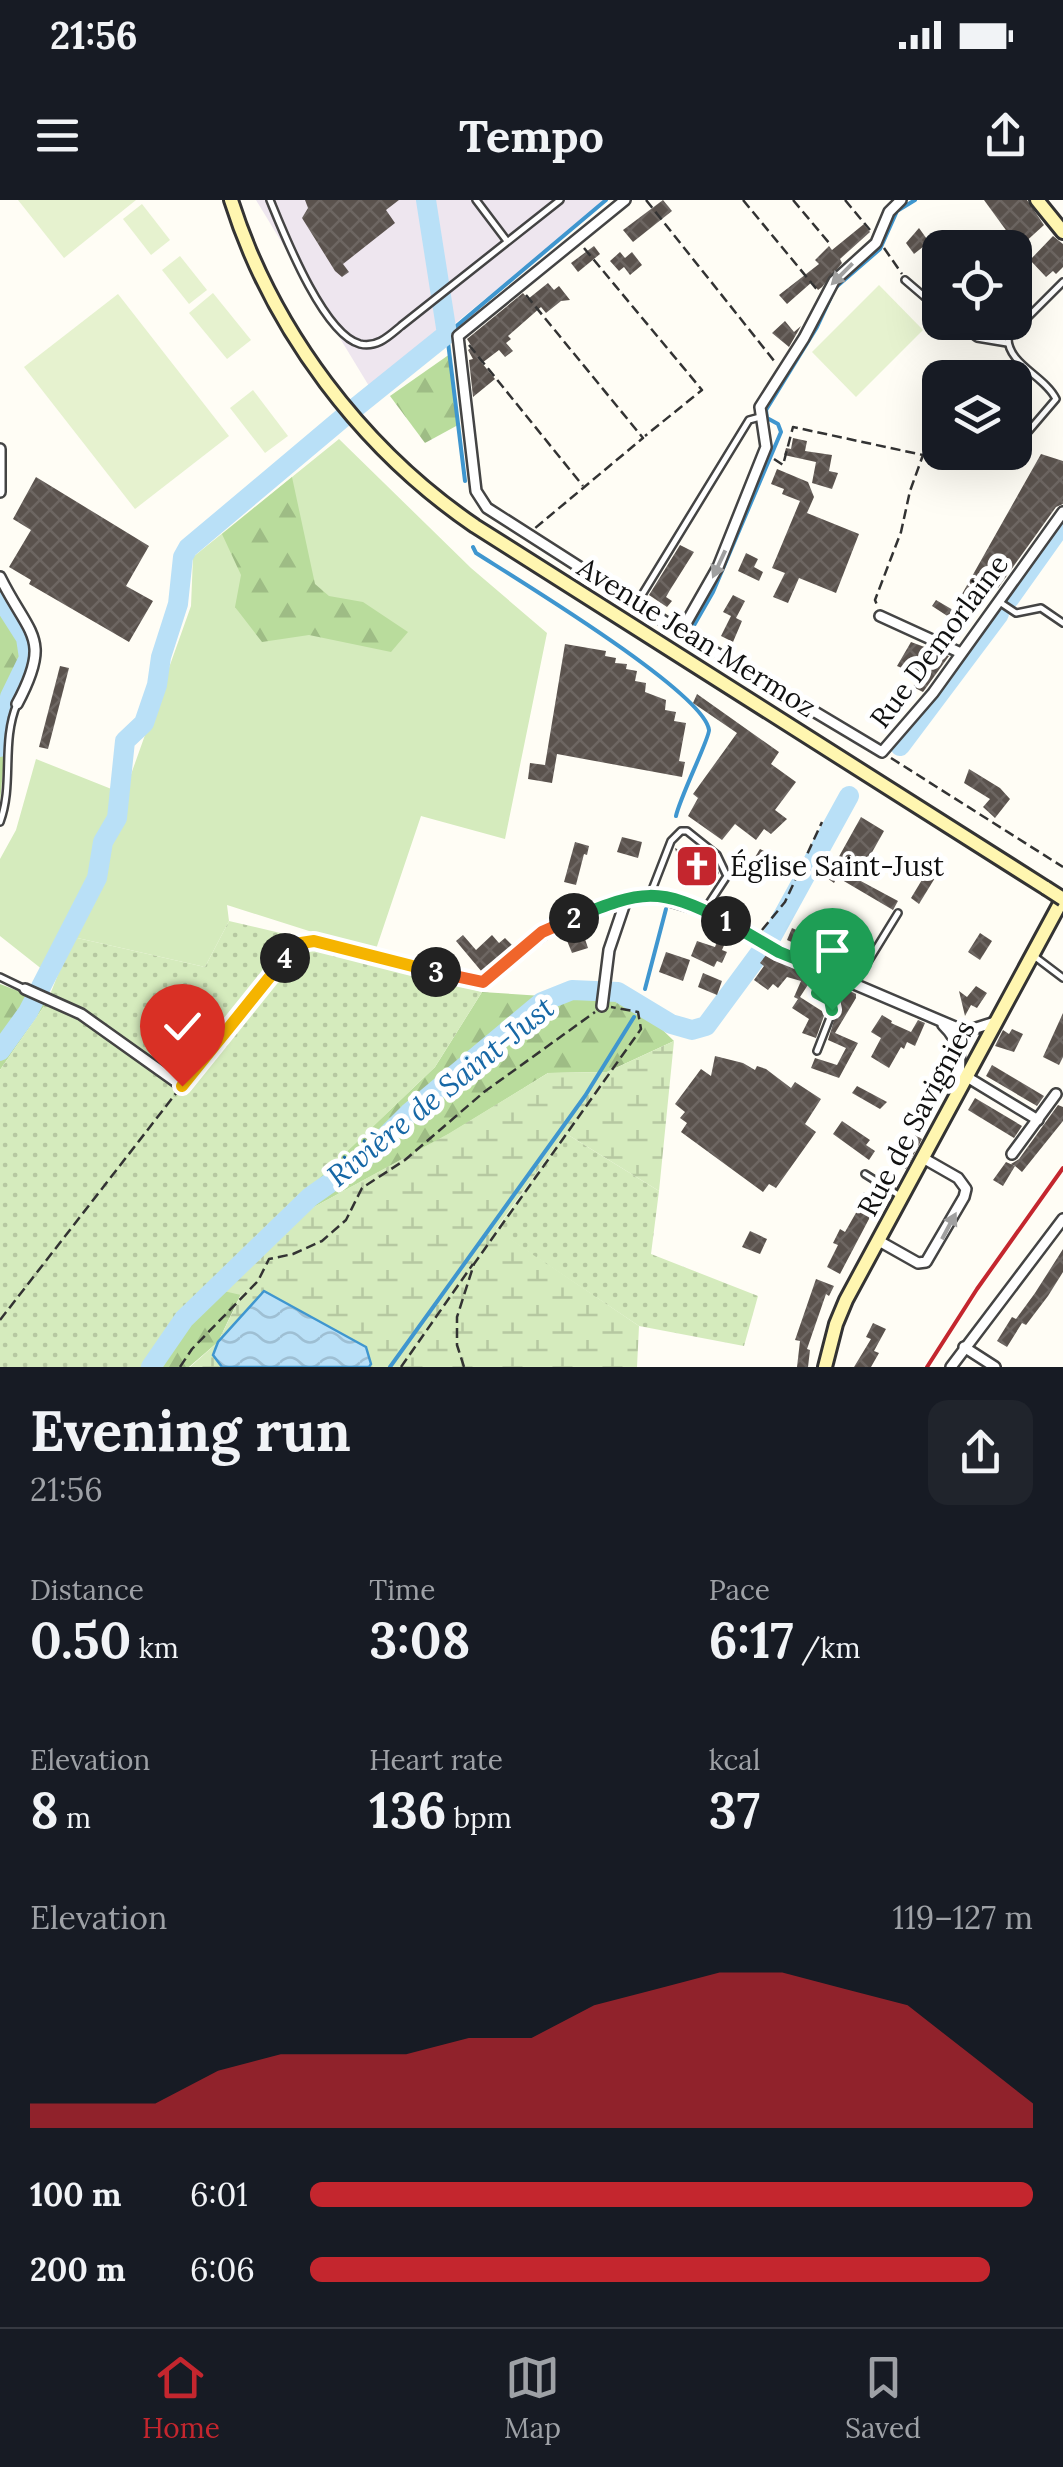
<!DOCTYPE html>
<meta charset="utf-8">
<style>
:root{--surface:#171b24;--page:#20242c;--text:#f1f3f6;--muted:#9ea1a6;--line:#363941;--accent:#c4262e}
body{margin:0;font-family:Lora,serif;background:var(--page);color:var(--text);height:100vh;display:flex;flex-direction:column;font-size:38px;white-space:nowrap}
*{box-sizing:border-box;margin:0}
p{font-size:32px;color:var(--muted)}
.icon{flex:none;width:55px;height:55px;fill:none;stroke:currentColor;stroke-width:2;stroke-linecap:round;stroke-linejoin:round}
.map{position:relative;height:1167px;overflow:hidden}
.panel{display:flex;flex-direction:column;background:var(--surface);flex:1}
.panel>*{flex:none}
.buttons{position:absolute;left:922px;top:30px;display:grid;gap:20px}
.buttons a{display:grid;place-items:center;width:110px;height:110px;border-radius:20px;background:var(--surface);box-shadow:0 10px 40px #0002;font-size:50px}
.pin{position:absolute;display:grid;place-items:center;width:85px;height:85px;color:#fff;margin:-102px -42px;border-radius:50% 50% 50% 0;rotate:-45deg;box-shadow:0 0 10px #0007}
.pin .icon{rotate:45deg}
.km{position:absolute;width:50px;height:50px;margin:-25px;border-radius:50%;background:#222;color:#fff;font-size:28px;line-height:50px;text-align:center}
.round{display:grid;place-items:center;flex:none;width:105px;height:105px;border-radius:20px;background:var(--page)}
.overview{display:flex;align-items:center;justify-content:space-between;height:170px;padding:0 30px}
h1{font-size:55px;font-weight:700;line-height:75px}
.stats{display:grid;grid-template-columns:repeat(3,1fr);gap:15px;height:170px;padding:10px 30px}
.stats div{display:grid;align-content:center}
.stats b{font-size:50px;font-weight:700}
.stats small{font-size:28px;font-weight:400}
.stats p{font-size:28px}
.chart{height:280px;padding:20px 30px}
.chart p{display:flex;justify-content:space-between}
.chart svg{width:100%;height:180px;margin-top:10px;fill:var(--accent);opacity:.7}
ul{padding:0 30px;list-style:none;font-size:32px}
li{display:grid;grid-template-columns:160px 120px 1fr;align-items:center;height:75px}
li i{height:25px;border-radius:12px;background:var(--accent)}
.status{display:flex;justify-content:space-between;align-items:center;height:70px;padding:0 50px;background:var(--surface);direction:ltr}
.status svg{height:28px;fill:currentColor}
header{display:flex;justify-content:space-between;align-items:center;height:130px;padding:0 30px;background:var(--surface);font-size:45px;font-weight:700}
.menu{display:flex;justify-content:space-around;align-items:center;height:140px;border-top:2px solid var(--line);background:var(--surface);font-size:28px;color:var(--muted)}
.menu a{display:grid;justify-items:center;gap:5px}
.menu .selected{color:var(--accent)}
.map>svg:first-child{display:block}
.industrial{fill:#eee6ef}
.grass{fill:#d5ebbd}
.forest{fill:url(#forest-firs)}
.wetland{fill:url(#wetland-marsh)}
.garden{fill:url(#garden-dots)}
.pitch{fill:#e6f2cf}
.water{fill:url(#water-waves);stroke:#3f96cf;stroke-width:2.5}
.lines{fill:none;stroke-linecap:round;stroke-linejoin:round}
.stream{stroke:#3f96cf;stroke-width:4}
.river{stroke:#b9e0f7;stroke-width:20}
.building{fill:url(#building-cross-hatch)}
.lane-casing{stroke:#444;stroke-width:10}
.street-casing{stroke:#444;stroke-width:14}
.secondary-casing{stroke:#333;stroke-width:18}
.path{stroke:#333;stroke-width:2.5;stroke-dasharray:10 5;stroke-linecap:butt}
.lane{stroke:#fff;stroke-width:5}
.street{stroke:#fff;stroke-width:9}
.secondary{stroke:#fff6b0;stroke-width:12}
.rail{stroke:#c4262e;stroke-width:4}
.secondary-bridge-casing{stroke:#333;stroke-width:18;stroke-linecap:butt}
.secondary-bridge{stroke:#fff6b0;stroke-width:12}
.oneway{fill:#a0a0a0}
.split-1-casing{stroke:#fff;stroke-width:20}
.split-2-casing{stroke:#fff;stroke-width:20}
.split-3-casing{stroke:#fff;stroke-width:20}
.split-4-casing{stroke:#fff;stroke-width:20}
.split-5-casing{stroke:#fff;stroke-width:20}
.split-1{stroke:#22a559;stroke-width:12}
.split-2{stroke:#22a559;stroke-width:12}
.split-3{stroke:#f0652b;stroke-width:12}
.split-4{stroke:#f5b400;stroke-width:12}
.split-5{stroke:#f5b400;stroke-width:12}
.labels{text-anchor:middle;stroke-width:10;stroke-linejoin:round;paint-order:stroke}
.street-label{font-size:28px;fill:#111;stroke:#fff}
.poi-label{font-size:28px;fill:#111;stroke:#fff;text-anchor:start}
.water-label{font-size:30px;font-style:italic;fill:#1768a6;stroke:#fff}
</style>
<div class="status"><b>21:56</b><svg viewBox="0 0 49 12"><path d="M0 12V9h3v3zM5 12V6h3v6zM10 12V3h3v9zM15 12V0h3v12zM26 1h20v11H26zM47 4h2v5h-2z"/></svg></div>
<header><svg class="icon" aria-label="menu" viewBox="0 0 24 24"><path d="M4 6h16M4 12h16M4 18h16"/></svg>Tempo<svg class="icon" aria-label="share" viewBox="0 0 24 24"><path d="M12 15V3M7 8l5-5 5 5M5 13v7h14v-7"/></svg></header>
<div class="map">
<svg width="1063" height="1167" viewBox="0 0 1063 1167">
<defs>
<pattern id="forest-firs" width="22" height="20" patternUnits="userSpaceOnUse" patternTransform="scale(2.5)"><rect width="22" height="20" fill="#b9dc9c"/><path d="M5 1l3.5 6h-7zM16 11l3.5 6h-7z" fill="#9ebc85"/></pattern>
<pattern id="wetland-marsh" width="20" height="14" patternUnits="userSpaceOnUse" patternTransform="scale(2.5)"><rect width="20" height="14" fill="#d5ebbd"/><path d="M1 5h8M5 5V1M11 12h8M15 12V8" fill="none" stroke="#b6c8a1"/></pattern>
<pattern id="garden-dots" width="8" height="8" patternUnits="userSpaceOnUse" patternTransform="scale(2.5)"><rect width="8" height="8" fill="#d5ebbd"/><path d="M2 2h.1M6 6h.1" fill="none" stroke="#b6c8a1" stroke-width="1.8" stroke-linecap="round"/></pattern>
<pattern id="water-waves" width="16" height="10" patternUnits="userSpaceOnUse" patternTransform="scale(2.5)"><rect width="16" height="10" fill="#b9e0f7"/><path d="M0 5q4-4 8 0t8 0" fill="none" stroke="#9ebfd3"/></pattern>
<pattern id="building-cross-hatch" width="8" height="8" patternUnits="userSpaceOnUse" patternTransform="scale(2.5)"><rect width="8" height="8" fill="#5a524d"/><path d="M0 0l8 8M0 8l8-8" fill="none" stroke="#6d6662"/></pattern>
</defs>
<rect width="100%" height="100%" fill="#fffdf5"/>
<polygon class="industrial" points="256,0 607,0 372,191"/>
<polygon class="grass" points="339,239 471,368 547,433 505,639 421,616 375,752 227,705 229,721 205,767 73,737 99,679 43,770 0,736 0,659 16,630 36,559 124,594 191,406 193,357"/>
<g class="forest">
<polygon points="450,154 458,225 425,243 390,196"/>
<polygon points="292,277 315,384 329,396 363,402 408,432 391,452 309,435 262,442 235,407 241,375 222,334"/>
<polygon points="0,388 30,438 32,459 7,529 0,602"/>
<polygon points="0,784 47,802 0,870"/>
<polygon points="482,792 619,801 642,810 674,841 607,872 548,873 449,934 255,1039 435,867"/>
<polygon points="208,1084 241,1094 218,1142 189,1167 144,1167"/>
</g>
<polygon class="wetland" points="674,841 659,991 565,933 496,1029 639,1126 637,1167 190,1167 218,1142 241,1095 206,1087 255,1039 448,934 548,873 607,872"/>
<g class="garden">
<polygon points="229,721 293,736 318,747 482,792 435,867 206,1087 144,1167 0,1167 0,870 47,802 73,737 205,767"/>
<polygon points="565,933 659,991 651,1054 758,1096 744,1146 639,1126 496,1030"/>
</g>
<g class="pitch">
<polygon points="18,0 136,0 64,58"/>
<polygon points="142,4 170,40 151,55 123,19"/>
<polygon points="180,56 207,90 189,104 162,70"/>
<polygon points="879,85 923,130 856,197 812,152"/>
<polygon points="213,93 251,140 227,159 189,113"/>
<polygon points="118,94 229,236 135,309 24,167"/>
<polygon points="253,190 288,236 265,253 230,208"/>
</g>
<polygon class="water" points="264,1091 366,1147 371,1164 369,1167 222,1167 213,1155 218,1142"/>
<g class="lines">
<g class="stream">
<polyline points="835,88 880,49 897,11 915,0"/>
<polyline points="465,281 447,134 606,0"/>
<path d="M473 347 476 353C515 378 704 492 709 530 710 537 680 597 676 616"/>
<polyline points="693,427 713,392 781,232 778,224 767,218 766,210 817,127 831,97"/>
<polyline points="0,517 4,518"/>
<polyline points="645,789 666,709"/>
<polyline points="390,1167 585,896 634,817"/>
</g>
<g class="river">
<polyline points="355,208 447,134 426,0"/>
<polyline points="0,397 26,438 29,458 10,497 0,547"/>
<polyline points="1009,399 1063,323"/>
<polyline points="900,546 999,414"/>
<polyline points="0,851 28,812 97,678 103,642 117,618 125,541 144,523 157,485 161,457 178,404 183,357 188,348 345,216"/>
<polyline points="151,1167 184,1119 310,997 361,961 409,913 542,802 572,790 618,792 671,824 692,830 706,826 771,738 849,596"/>
</g>
</g>
<g class="building">
<polygon points="305,0 399,0 386,10 395,23 343,64 349,72 342,77 335,71 302,18 308,8"/>
<polygon points="663,0 672,11 633,42 623,30"/>
<polygon points="984,0 1027,0 1044,25 1022,45 1008,33"/>
<polygon points="864,24 870,32 840,59 842,63 822,87 818,90 812,82 787,104 779,95 819,64 815,60 829,46 832,50"/>
<polygon points="919,28 929,42 914,54 906,43"/>
<polygon points="1053,36 1063,44 1063,67 1056,74 1053,71 1046,77 1030,60"/>
<polygon points="594,46 600,54 578,72 571,63"/>
<polygon points="620,52 625,58 632,52 642,65 630,75 624,67 619,71 610,61"/>
<polygon points="548,83 554,90 559,86 570,100 561,101 546,113 541,107 508,136 511,139 506,143 513,151 505,157 499,150 482,163 495,179 473,197 469,160 473,159 468,150 472,147 467,139 523,93 528,99"/>
<polygon points="785,121 794,132 801,126 789,147 772,133"/>
<polygon points="793,238 807,241 805,251 832,255 829,271 838,273 832,289 812,283 816,262 784,255 786,248 791,249"/>
<polygon points="1041,254 1063,261 1063,304 1056,307 998,388 993,386 956,442 945,437 955,421 932,406 936,400 953,410"/>
<polygon points="777,269 808,282 814,297 807,313 859,334 836,393 799,378 788,403 773,397 785,373 772,368 800,301 782,294 784,289 771,284"/>
<polygon points="36,277 149,346 126,386 153,401 129,442 29,384 31,380 9,367 31,330 13,319"/>
<polygon points="680,345 694,352 670,390 666,397 672,401 667,407 649,395"/>
<polygon points="746,353 758,359 754,367 763,372 759,381 738,371"/>
<polygon points="733,395 745,401 736,418 742,421 733,442 721,436 731,416 723,412"/>
<polygon points="911,442 949,456 923,492 913,487 918,475 897,466"/>
<polygon points="565,444 606,451 605,456 616,458 615,463 627,464 626,469 637,471 635,481 646,483 645,492 666,500 665,510 676,512 674,521 686,523 679,561 685,562 682,577 557,554 552,583 528,579 530,563 545,565"/>
<polygon points="60,466 69,468 48,549 39,547"/>
<polygon points="697,494 779,552 771,564 796,582 775,610 787,619 771,634 764,629 756,640 735,624 722,640 688,616 698,598 693,594 737,533 693,503"/>
<polygon points="969,569 1000,588 1010,599 995,618 983,607 990,599 964,583"/>
<polygon points="861,617 884,631 857,679 898,701 893,710 837,677 834,683 827,678"/>
<polygon points="622,637 642,642 638,658 617,652"/>
<polygon points="575,642 589,646 587,655 584,654 576,685 564,682"/>
<polygon points="675,648 717,669 719,673 713,683 679,663"/>
<polygon points="760,649 783,661 775,675 752,662"/>
<polygon points="937,655 946,660 919,704 911,698"/>
<polygon points="580,724 588,748 572,753 563,731"/>
<polygon points="792,728 846,752 840,764 787,740"/>
<polygon points="721,730 729,734 722,750 727,752 722,763 717,761 714,767 691,756 697,741 715,747"/>
<polygon points="980,733 992,741 980,760 968,752"/>
<polygon points="463,735 476,750 492,735 499,743 505,738 514,747 482,772 456,741"/>
<polygon points="666,752 690,760 683,781 659,772"/>
<polygon points="766,755 813,777 800,797 825,813 816,838 802,833 809,819 792,808 798,799 794,797 801,781 787,777 778,788 773,784 768,790 754,780 764,766 760,763"/>
<polygon points="703,773 722,781 717,795 698,787"/>
<polygon points="976,786 987,793 977,808 971,805 965,816 959,791 967,797"/>
<polygon points="844,788 856,794 856,798 835,833 858,843 839,878 811,868 815,858 837,865 846,848 828,840"/>
<polygon points="1063,813 1063,857 1059,865 1043,857"/>
<polygon points="882,815 892,821 891,823 911,832 918,820 925,823 915,846 907,842 904,849 901,847 889,868 871,857 881,838 871,832"/>
<polygon points="1012,829 1023,834 1014,852 995,846 1003,830 1009,834"/>
<polygon points="715,856 743,863 755,870 757,866 766,869 791,888 795,882 821,899 805,924 816,932 776,988 769,984 763,992 681,932 687,923 680,918 685,912 675,904 701,869 711,876"/>
<polygon points="992,865 1044,896 1037,906 986,876"/>
<polygon points="857,886 874,895 887,902 880,909 852,893"/>
<polygon points="975,898 1022,926 1014,938 968,910"/>
<polygon points="1058,905 1063,907 1063,921 1022,972 1015,966 1003,986 993,980 1006,962 1015,966 1011,964 1019,959"/>
<polygon points="842,921 870,940 866,945 875,951 869,960 833,934"/>
<polygon points="915,935 922,939 906,969 895,963"/>
<polygon points="864,992 879,1000 840,1074 827,1067 838,1045 833,1043 840,1029 845,1032 861,1004 858,1002"/>
<polygon points="750,1031 767,1039 760,1054 742,1047"/>
<polygon points="1063,1049 1063,1072 1048,1096 1026,1125 1022,1123 1007,1147 997,1141 1012,1117 1016,1119 1035,1093"/>
<polygon points="816,1079 834,1086 829,1096 826,1094 807,1149 810,1150 808,1167 797,1167 800,1141 795,1140"/>
<polygon points="873,1123 886,1129 874,1151 879,1153 871,1167 854,1167 871,1139 866,1137"/>
</g>
<g class="lines">
<g class="lane-casing">
<g id="lane">
<path d="M270 0C284 34 323 134 360 144 377 148 389 136 401 126L560 0"/>
<polyline points="476,0 507,41"/>
<polyline points="905,80 940,110"/>
<polyline points="955,122 977,138 1007,143"/>
<path d="M1015 247 1056 199C1045 176 1007 164 1008 137L1063 82"/>
<polyline points="998,401 1016,413 1041,408 1063,423"/>
<polyline points="637,403 749,220 760,217"/>
<path d="M0 622C14 585 1 542 17 504"/>
<polyline points="650,695 671,641 681,631 687,631 717,655 727,676 704,711"/>
<polyline points="1034,756 1063,778"/>
<polyline points="0,777 25,789"/>
<polyline points="855,783 898,713"/>
<polyline points="817,851 833,810 830,801 817,793 825,774"/>
<polyline points="865,974 900,996"/>
</g>
</g>
<g class="street-casing">
<g id="street">
<polyline points="625,0 458,136 476,291 487,308 681,432 882,552 933,493 1063,312"/>
<polyline points="0,249 0,292"/>
<path d="M0 377C29 436 53 437 17 504"/>
<polyline points="880,416 961,453"/>
<polyline points="681,432 718,367 766,247 760,207 804,138 834,81 876,43 889,12 901,0"/>
<polyline points="25,789 81,814 182,886 292,749 305,741 314,741 483,782 554,726 620,699 650,695 704,711 779,752 955,827 970,830 995,822"/>
<polyline points="602,806 609,750 627,697"/>
<path d="M943 825C963 844 961 862 958 888"/>
<polyline points="967,877 1038,920"/>
<polyline points="1012,954 1056,894"/>
<polyline points="879,1041 918,1063 926,1062 964,997 966,989 958,978 923,958"/>
<polyline points="964,1147 995,1167"/>
<polyline points="951,1167 1063,1019"/>
</g>
</g>
<g class="secondary-casing">
<g id="secondary">
<path d="M231 0C272 130 362 249 475 326L1046 688"/>
<polyline points="1037,0 1063,32"/>
<polyline points="825,1167 836,1124 846,1100 1063,698"/>
</g>
</g>
<g class="path">
<polyline points="646,0 775,162"/>
<polyline points="743,0 819,92"/>
<polyline points="793,0 830,44"/>
<polyline points="845,0 870,30"/>
<polyline points="584,48 702,190 645,236"/>
<polyline points="884,48 902,74"/>
<polyline points="526,95 643,238 534,329"/>
<polyline points="469,145 583,286"/>
<polyline points="774,259 783,265 793,227 923,255 910,291 901,332 875,400 877,405"/>
<polyline points="891,558 1063,667"/>
<polyline points="762,730 785,702 822,622"/>
<polyline points="0,1120 177,892"/>
<polyline points="180,1167 192,1149 258,1081 269,1059 293,1054 322,1041 346,1020 362,988 405,960 484,892 595,812"/>
<polyline points="401,1167 473,1064"/>
<polyline points="464,1167 457,1145 457,1117 474,1064 641,829 638,812 611,807"/>
</g>
<use href="#lane" class="lane"/>
<use href="#street" class="street"/>
<use href="#secondary" class="secondary"/>
<polyline class="rail" points="927,1167 977,1089 1063,968"/>
<g class="secondary-bridge-casing">
<polyline id="secondary-bridge" points="1046,688 1063,699"/>
</g>
<use href="#secondary-bridge" class="secondary-bridge"/>
</g>
<defs><path id="oneway-solid" d="M-6-.8H1V-3.2L6.5 0L1 3.2V.8H-6Z" transform="scale(2.5)"/></defs>
<g class="oneway">
<use href="#oneway-solid" transform="translate(842 74) rotate(135)"/>
<use href="#oneway-solid" transform="translate(719 364) rotate(115)"/>
<use href="#oneway-solid" transform="translate(949 1026) rotate(-62)"/>
</g>
<g class="lines">
<g class="split-1-casing">
<polyline id="split-1" points="726,721 779,752 826,771 817,793 830,800 832,810"/>
</g>
<g class="split-2-casing">
<path id="split-2" d="M574 718C642 690 658 686 726 721"/>
</g>
<g class="split-3-casing">
<polyline id="split-3" points="436,772 483,782 542,732 574,718"/>
</g>
<g class="split-4-casing">
<polyline id="split-4" points="285,758 301,743 314,741 436,772"/>
</g>
<g class="split-5-casing">
<polyline id="split-5" points="182,886 285,758"/>
</g>
<use href="#split-1" class="split-1"/>
<use href="#split-2" class="split-2"/>
<use href="#split-3" class="split-3"/>
<use href="#split-4" class="split-4"/>
<use href="#split-5" class="split-5"/>
</g>
<defs>
<g id="church-square" transform="scale(2.25)"><rect x="-9" y="-9" width="18" height="18" rx="4" fill="#c4262e" stroke="#fff"/><path d="M-1.2-6h2.4v3.5h3.3v2.4h-3.3V6h-2.4V-.1h-3.3v-2.4h3.3Z" fill="#fff"/></g>
</defs>
<g fill-rule="evenodd">
<use href="#church-square" x="697" y="666"/>
</g>
<g class="labels">
<g class="street-label">
<text transform="translate(697 437) rotate(32)" y="10">Avenue Jean Mermoz</text>
<text transform="translate(939 441) rotate(-53)" y="10">Rue Demorlaine</text>
<text transform="translate(916 918) rotate(-62)" y="10">Rue de Savignies</text>
</g>
<g class="poi-label">
<text x="730" y="676">Église Saint-Just</text>
</g>
<g class="water-label">
<text transform="translate(441 892) rotate(-39)" y="10">Rivière de Saint-Just</text>
</g>
</g>
</svg>
<div class="buttons">
<a><svg class="icon" aria-label="locate" viewBox="0 0 24 24"><circle cx="12" cy="12" r="6"/><path d="M12 2v4M12 18v4M2 12h4M18 12h4"/></svg></a>
<a><svg class="icon" aria-label="layers" viewBox="0 0 24 24"><path d="M12 4l9 5-9 5-9-5zM3 14l9 5 9-5"/></svg></a>
</div>
<div class="pin" style="left:832px;top:810px;background:#1e9e55"><svg class="icon" aria-label="arrive" viewBox="0 0 24 24"><path d="M6 21V4h12l-3 4 3 4H6"/></svg></div>
<div class="pin" style="left:182px;top:886px;background:#d93025"><svg class="icon" aria-label="check" viewBox="0 0 24 24"><path d="M5 12l5 5 9-10"/></svg></div>
<b class="km" style="left:726px;top:721px">1</b>
<b class="km" style="left:574px;top:718px">2</b>
<b class="km" style="left:436px;top:772px">3</b>
<b class="km" style="left:285px;top:758px">4</b>
</div>
<section class="panel">
<div class="overview"><div><h1>Evening run</h1><p>21:56</p></div><a class="round"><svg class="icon" aria-label="share" viewBox="0 0 24 24"><path d="M12 15V3M7 8l5-5 5 5M5 13v7h14v-7"/></svg></a></div>
<div class="stats">
<div><p>Distance</p><b>0.50<small> km</small></b></div>
<div><p>Time</p><b>3:08</b></div>
<div><p>Pace</p><b>6:17<small> /km</small></b></div>
</div>
<div class="stats">
<div><p>Elevation</p><b>8<small> m</small></b></div>
<div><p>Heart rate</p><b>136<small> bpm</small></b></div>
<div><p>kcal</p><b>37</b></div>
</div>
<div class="chart"><p><span>Elevation</span>119–127 m</p>
<svg viewBox="0 0 160 44" preserveAspectRatio="none"><path d="M0 44V38L10 38L20 38L30 30L40 26L50 26L60 26L70 22L80 22L90 14L100 10L110 6L120 6L130 10L140 14L150 26L160 38V44z"/></svg>
</div>
<ul>
<li><b>100 m</b>6:01<i style="width:100%"></i></li>
<li><b>200 m</b>6:06<i style="width:94%"></i></li>
</ul>
</section>
<nav class="menu">
<a class="selected"><svg class="icon" aria-label="home" viewBox="0 0 24 24"><path d="M3 11l9-7 9 7M6 9v11h12V9"/></svg>Home</a>
<a><svg class="icon" aria-label="map" viewBox="0 0 24 24"><path d="M3 6l6-2 6 2 6-2v14l-6 2-6-2-6 2zM9 4v14M15 6v14"/></svg>Map</a>
<a><svg class="icon" aria-label="saved" viewBox="0 0 24 24"><path d="M7 4h10v16l-5-4-5 4z"/></svg>Saved</a>
</nav>
